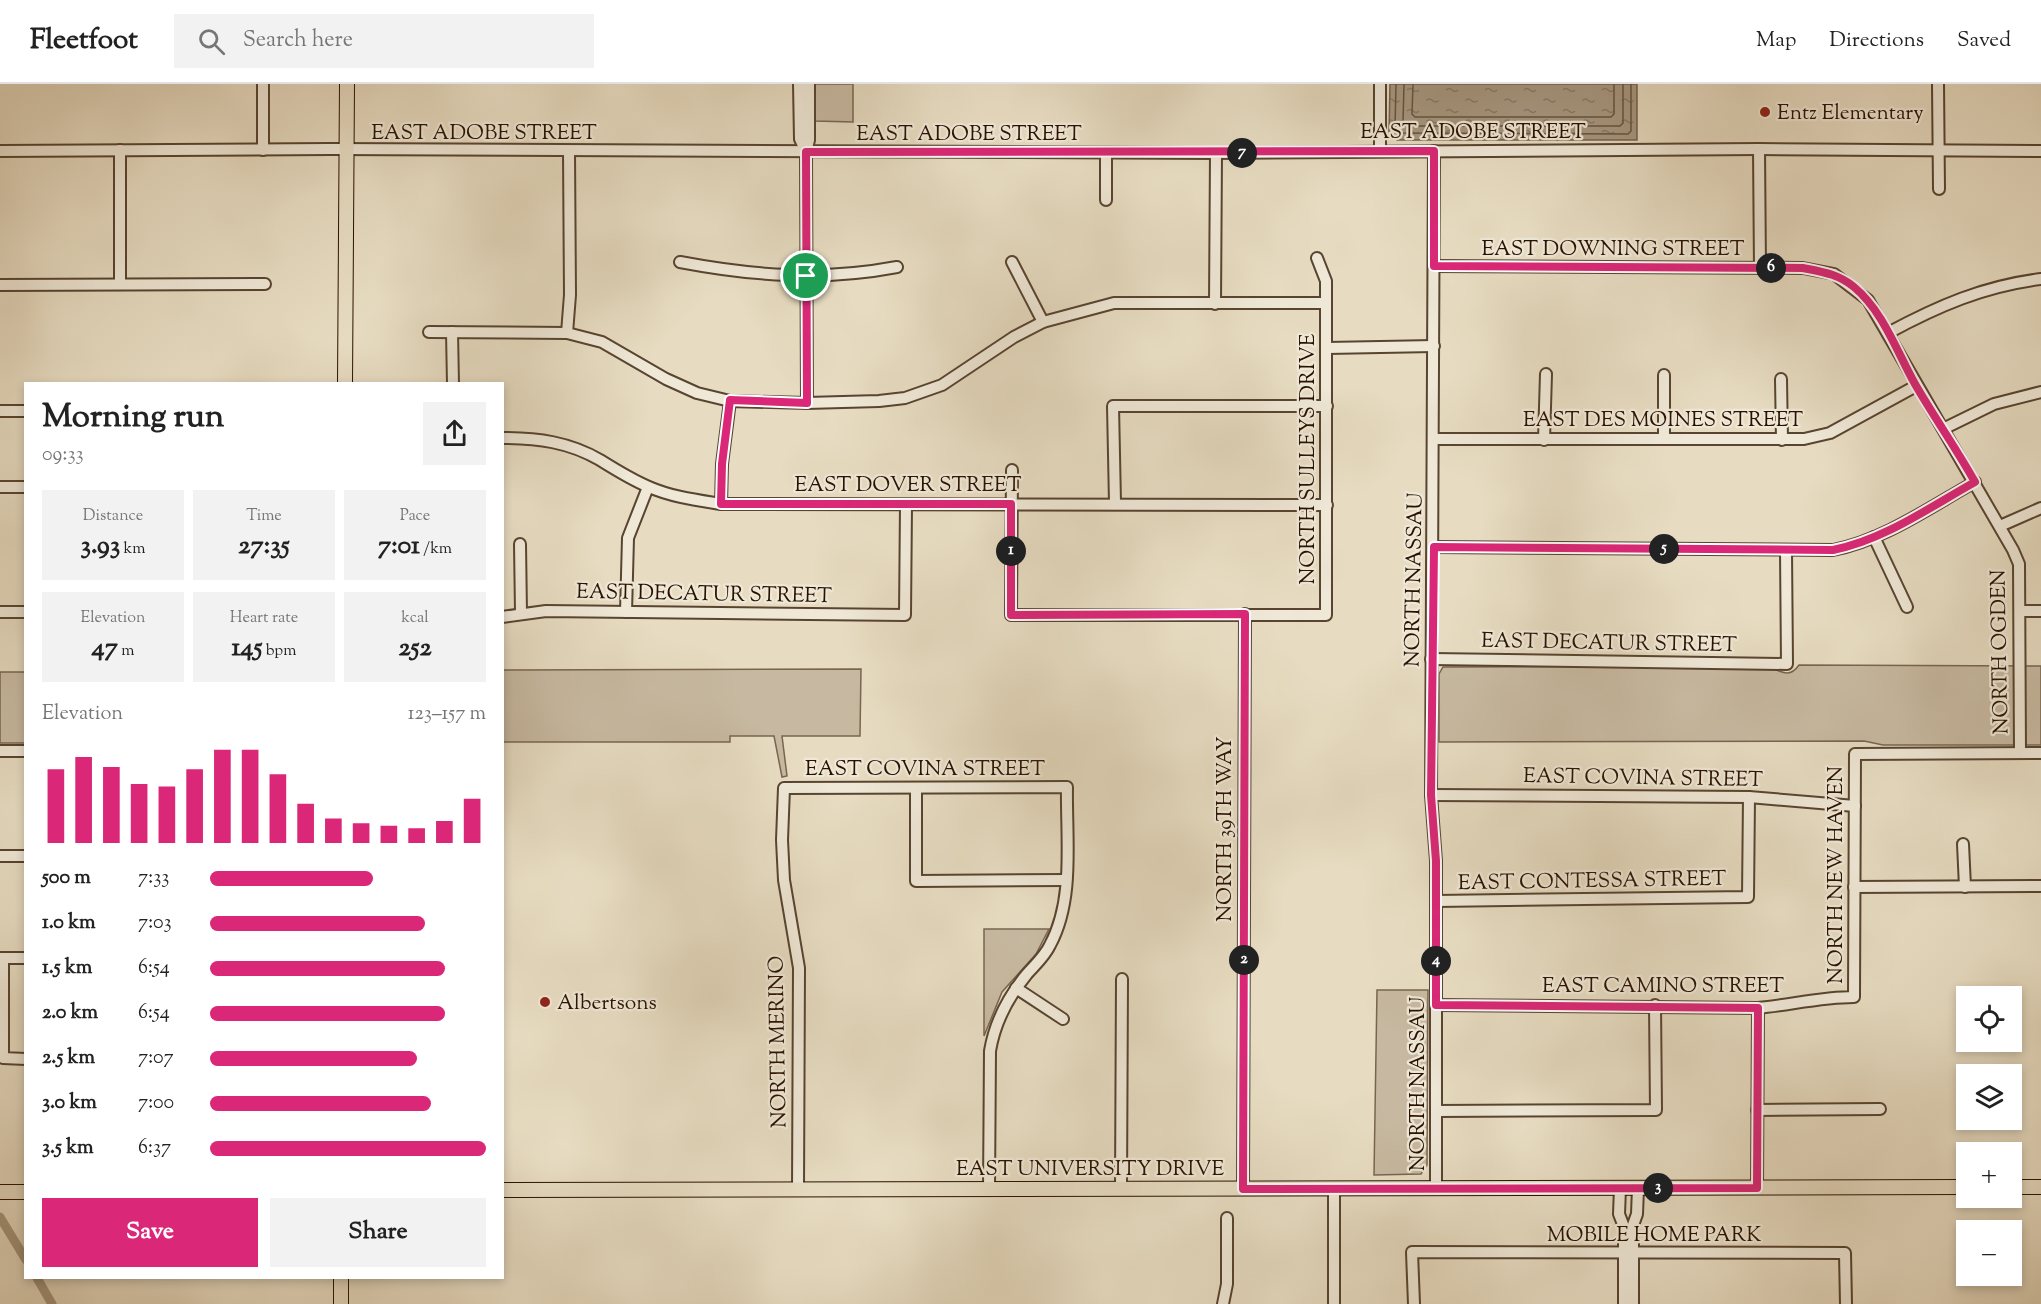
<!DOCTYPE html>
<meta charset="utf-8">
<style>
:root{--surface:#fff;--page:#f2f2f2;--text:#222;--muted:#767676;--line:#e0e0e0;--accent:#db2777}
body{margin:0;font-family:"Sorts Mill Goudy",serif;background:var(--page);color:var(--text);height:100vh;display:flex;flex-direction:column;font-size:22px;white-space:nowrap}
*{box-sizing:border-box;margin:0}
p{font-size:20px;color:var(--muted)}
.icon{flex:none;width:33px;height:33px;fill:none;stroke:currentColor;stroke-width:2;stroke-linecap:round;stroke-linejoin:round}
.map{position:relative;flex:1;overflow:hidden}
.details{position:absolute;left:24px;top:298px;width:480px;height:897px;display:flex;flex-direction:column;background:var(--surface);border-radius:0px;box-shadow:0 3px 9px #0003}
.details>*{flex:none}
.buttons{position:absolute;left:1956px;top:902px;display:grid;gap:12px}
.buttons a{display:grid;place-items:center;width:66px;height:66px;border-radius:0px;background:var(--surface);box-shadow:0 3px 9px #0003;font-size:30px}
.pin{position:absolute;display:grid;place-items:center;width:51px;height:51px;color:#fff;margin:-26px;border:3px solid #fff;border-radius:50%;box-shadow:0 2px 6px #0007}
.km{position:absolute;width:30px;height:30px;margin:-15px;border-radius:50%;background:#222;color:#fff;font-size:16px;line-height:30px;text-align:center}
.round{display:grid;place-items:center;flex:none;width:63px;height:63px;border-radius:0px;background:var(--page)}
.headline{display:flex;align-items:center;justify-content:space-between;height:102px;padding:0 18px}
h1{font-size:33px;font-weight:700;line-height:45px}
.stats{display:grid;grid-template-columns:repeat(3,1fr);gap:9px;height:102px;padding:6px 18px}
.stats div{display:grid;align-content:center;border-radius:0px;background:var(--page);text-align:center}
.stats b{font-size:26px;font-weight:700}
.stats small{font-size:16px;font-weight:400}
.stats p{font-size:16px}
.chart{height:168px;padding:12px 18px}
.chart p{display:flex;justify-content:space-between}
.chart svg{width:100%;height:108px;margin-top:6px;stroke:var(--accent);stroke-width:6}
.primary-button{display:flex;gap:12px;margin-top:auto;padding:12px 18px}
.primary-button a{flex:1;height:69px;border-radius:0px;background:var(--accent);color:#fff;font-size:24px;font-weight:700;line-height:69px;text-align:center}
.primary-button a+a{background:var(--page);color:var(--text)}
ul{padding:0 18px;list-style:none;font-size:20px}
li{display:grid;grid-template-columns:96px 72px 1fr;align-items:center;height:45px}
li i{height:15px;border-radius:8px;background:var(--accent)}
header{display:flex;align-items:center;gap:36px;box-sizing:border-box;height:84px;padding:0 30px;background:var(--surface);border-bottom:2px solid var(--line)}
header strong{font-size:28px}
nav{display:flex;gap:33px;margin-inline-start:auto;font-size:21px}
.search{width:420px;height:54px;background:var(--page);display:flex;align-items:center;gap:15px;box-sizing:border-box;padding:0 21px;border-radius:0px;color:var(--muted);font-size:22px}
.map>svg:first-child{display:block}
.green{fill:#c7b9a1;stroke:#786550;stroke-width:1.5}
.water{fill:url(#water-ripples);stroke:#74614d;stroke-width:1.5}
.lines{fill:none;stroke-linecap:round;stroke-linejoin:round}
.shore{stroke:#685440;stroke-width:1.5}
.canal{stroke:#a69780;stroke-width:9}
.minor-casing{stroke:#584430;stroke-width:14}
.major-casing{stroke:#291100;stroke-width:16}
.minor{stroke:#efe8d7;stroke-width:10}
.major{stroke:#e7dcc2;stroke-width:14}
.route-casing{stroke:#fff;stroke-width:12}
.route{stroke:#db2777;stroke-width:8}
.poi-dot{fill:#8f2418;stroke:#efe8d7;stroke-width:2}
.labels{text-anchor:middle;stroke-width:4.5;stroke-linejoin:round;paint-order:stroke}
.poi-label{font-size:21px;fill:#291100;stroke:#efe8d7;text-anchor:start}
.street-label{font-size:21px;fill:#291100;stroke:#efe8d7}
</style>
<header>
<strong>Fleetfoot</strong>
<div class="search"><svg class="icon" aria-label="search" viewBox="0 0 24 24"><circle cx="10" cy="10" r="6"/><path d="M15 15l6 6"/></svg>Search here</div>
<nav><a>Map</a><a>Directions</a><a>Saved</a></nav>
</header>
<div class="map">
<svg width="2041" height="1220" viewBox="0 0 2041 1220">
<defs>
<pattern id="water-ripples" width="26" height="14" patternUnits="userSpaceOnUse" patternTransform="scale(1.5)"><rect width="26" height="14" fill="#a69780"/><path d="M2 4q2-2 4 0t4 0M15 11q2-2 4 0t4 0" fill="none" stroke="#877a66"/></pattern>
</defs>
<rect width="100%" height="100%" fill="#e7dcc2"/>
<filter id="stains"><feTurbulence type="fractalNoise" baseFrequency=".00333" numOctaves="4"/><feColorMatrix values="0 0 0 0 .2 0 0 0 0 .09 0 0 0 0 .02 0 0 0 .5 -.17"/></filter>
<radialGradient id="worn" r=".72"><stop offset=".6" stop-color="#630" stop-opacity="0"/><stop offset="1" stop-color="#630" stop-opacity=".3"/></radialGradient>
<g class="green">
<polygon points="814,0 853,0 853,38 815,37"/>
<path d="M1799 581 2041 582V661H1883L1864 657 1439 658V590L1443 583 1763 582C1778 583 1787 598 1799 581Z"/>
<polygon points="861,585 860,652 782,652 787,692 782,693 774,652 730,652 730,658 503,658 503,586"/>
<rect x="0" y="588" width="25" height="71"/>
<polygon points="984,845 1049,845 1036,870 1002,908 984,952"/>
<polygon points="1377,906 1428,906 1427,1081 1421,1090 1374,1091"/>
</g>
<polygon class="water" points="1390,0 1637,0 1637,56 1397,56 1389,48"/>
<g class="lines">
<g class="shore">
<polyline points="1396,0 1395,44 1400,49 1628,50 1631,47 1631,0"/>
<polyline points="1404,0 1403,39 1405,42 1620,42 1623,39 1623,0"/>
<polyline points="1413,0 1412,30 1415,33 1611,33 1614,30 1614,0"/>
</g>
<g class="canal">
<polyline points="0,1133 26,1176"/>
<polyline points="37,1194 52,1220"/>
</g>
<g class="minor-casing">
<g id="minor">
<polyline points="263,0 263,66"/>
<polyline points="799,0 800,55 806,68"/>
<polyline points="1938,0 1939,105"/>
<polyline points="1759,65 1760,184"/>
<polyline points="0,67 330,65 1216,69 1759,65 2041,67"/>
<polyline points="1380,67 1380,0"/>
<polyline points="1434,67 1431,711 1436,777 1436,1104"/>
<polyline points="1106,69 1106,116"/>
<path d="M680 178C754 192 823 197 897 183"/>
<polyline points="1012,178 1043,238"/>
<polyline points="1434,182 1803,184 1834,190 1868,216 2013,466 2019,480 2020,669"/>
<polyline points="120,200 120,66"/>
<polyline points="0,201 265,200"/>
<polyline points="1215,220 1216,69"/>
<polyline points="429,248 567,249 602,258 666,295 697,309 730,317 807,319 879,317 905,314 942,301 1014,253 1043,238 1114,219 1326,219"/>
<polyline points="452,248 453,300"/>
<polyline points="567,249 570,211 569,68"/>
<path d="M1888 249C1938 222 1984 202 2041 195"/>
<polyline points="1327,264 1434,262"/>
<polyline points="1664,291 1664,355"/>
<polyline points="1781,295 1782,356"/>
<polyline points="807,319 806,68 809,56 809,0"/>
<polyline points="0,327 26,327"/>
<polyline points="1945,344 1994,320 2041,308"/>
<path d="M502 354C538 354 569 358 600 376 616 386 632 396 649 403 672 413 696 416 721 420L1327 421"/>
<polyline points="1433,355 1804,355 1830,349 1916,302"/>
<polyline points="1544,356 1546,290"/>
<polyline points="1012,386 1011,531 1326,531 1326,197 1317,174"/>
<polyline points="0,403 26,403"/>
<polyline points="1115,419 1113,322 1327,322"/>
<polyline points="721,420 722,380 730,317"/>
<polyline points="2000,442 2041,424"/>
<polyline points="1874,453 1907,523"/>
<polyline points="520,460 521,529"/>
<path d="M1434 463 1833 466C1884 456 1930 423 1975 398"/>
<polyline points="2020,527 2041,527"/>
<polyline points="0,528 26,528"/>
<polyline points="626,528 628,454 648,403"/>
<polyline points="502,533 546,527 905,531 906,421"/>
<polyline points="1431,575 1787,580 1786,467"/>
<polyline points="0,667 26,667"/>
<polyline points="916,704 916,797 1066,796"/>
<polyline points="1431,711 1749,713 1855,722"/>
<polyline points="1963,760 1965,803"/>
<polyline points="0,772 26,772"/>
<polyline points="1854,803 2041,802"/>
<polyline points="1436,817 1748,813 1749,713"/>
<polyline points="0,874 26,874"/>
<polyline points="3,874 3,974 26,975"/>
<polyline points="1016,904 1063,935"/>
<path d="M1436 921 1758 924C1790 921 1821 913 1854 913L1855 670 2041 669"/>
<polyline points="1757,1026 1880,1025"/>
<polyline points="1436,1027 1656,1026 1655,921"/>
<polyline points="1620,1104 1619,1130 1624,1143 1624,1220"/>
<polyline points="1757,1104 1758,924"/>
<polyline points="1121,1105 1122,895"/>
<polyline points="1243,1105 1245,530"/>
<polyline points="1334,1105 1334,1220"/>
<path d="M798 1106 799 884 784 796 782 756 784 704 1067 703C1066 754 1075 815 1050 861 1045 872 1035 881 1027 890 1008 913 995 937 990 967L989 1106"/>
<polyline points="1223,1220 1227,1200 1227,1134"/>
<polyline points="1414,1220 1412,1168 1845,1169 1846,1220"/>
<polyline points="1633,1220 1633,1141 1637,1130 1638,1104"/>
</g>
</g>
<g class="major-casing">
<g id="major">
<polyline points="345,300 347,0"/>
<polyline points="2012,1103 2041,1103"/>
<polyline points="502,1106 1966,1103"/>
<polyline points="0,1108 26,1108"/>
<polyline points="341,1220 341,1194"/>
</g>
</g>
<use href="#minor" class="minor"/>
<use href="#major" class="major"/>
</g>
<g class="lines">
<g class="route-casing">
<path id="route" d="M1434 67V182L1803 184C1823 188 1838 190 1854 203 1883 227 1897 268 1915 300 1934 333 1956 364 1975 398 1930 423 1884 456 1833 466L1434 463 1431 711 1436 777V921L1758 924 1757 1104 1243 1105 1245 530 1011 531V420H721L722 380 730 316 807 319 806 68Z"/>
</g>
<use href="#route" class="route"/>
</g>
<g class="poi-dot">
<circle cx="1765" cy="28" r="6"/>
<circle cx="545" cy="918" r="6"/>
</g>
<g class="labels">
<g class="poi-label">
<text x="1777" y="35">Entz Elementary</text>
<text x="557" y="925">Albertsons</text>
</g>
<g class="street-label">
<text x="1473" y="54">EAST ADOBE STREET</text>
<text x="484" y="55">EAST ADOBE STREET</text>
<text x="969" y="56">EAST ADOBE STREET</text>
<text x="1613" y="171">EAST DOWNING STREET</text>
<text x="1663" y="342">EAST DES MOINES STREET</text>
<text transform="translate(1307 375) rotate(-90)" y="7">NORTH SULLEYS DRIVE</text>
<text x="908" y="407">EAST DOVER STREET</text>
<text transform="translate(1413 496) rotate(-89)" y="7">NORTH NASSAU</text>
<text transform="translate(704 509) rotate(1)" y="7">EAST DECATUR STREET</text>
<text transform="translate(1609 558) rotate(1)" y="7">EAST DECATUR STREET</text>
<text transform="translate(1999 568) rotate(-91)" y="7">NORTH OGDEN</text>
<text x="925" y="691">EAST COVINA STREET</text>
<text transform="translate(1643 693) rotate(1)" y="7">EAST COVINA STREET</text>
<text transform="translate(1224 745) rotate(-90)" y="7">NORTH 39TH WAY</text>
<text transform="translate(1835 791) rotate(-90)" y="7">NORTH NEW HAVEN</text>
<text transform="translate(1592 796) rotate(-1)" y="7">EAST CONTESSA STREET</text>
<text x="1663" y="908">EAST CAMINO STREET</text>
<text transform="translate(777 958) rotate(-91)" y="7">NORTH MERINO</text>
<text transform="translate(1417 1000) rotate(-90)" y="7">NORTH NASSAU</text>
<text x="1090" y="1091">EAST UNIVERSITY DRIVE</text>
<text x="1654" y="1157">MOBILE HOME PARK</text>
</g>
</g>
<rect width="100%" height="100%" filter="url(#stains)"/>
<rect width="100%" height="100%" fill="url(#worn)"/>
</svg>
<div class="buttons">
<a><svg class="icon" aria-label="locate" viewBox="0 0 24 24"><circle cx="12" cy="12" r="6"/><path d="M12 2v4M12 18v4M2 12h4M18 12h4"/></svg></a>
<a><svg class="icon" aria-label="layers" viewBox="0 0 24 24"><path d="M12 4l9 5-9 5-9-5zM3 14l9 5 9-5"/></svg></a>
<a>+</a>
<a>−</a>
</div>
<div class="pin" style="left:806px;top:192px;background:#1e9e55"><svg class="icon" aria-label="arrive" viewBox="0 0 24 24"><path d="M6 21V4h12l-3 4 3 4H6"/></svg></div>
<b class="km" style="left:1011px;top:467px">1</b>
<b class="km" style="left:1244px;top:876px">2</b>
<b class="km" style="left:1658px;top:1104px">3</b>
<b class="km" style="left:1436px;top:877px">4</b>
<b class="km" style="left:1664px;top:465px">5</b>
<b class="km" style="left:1771px;top:184px">6</b>
<b class="km" style="left:1242px;top:69px">7</b>
<section class="details">
<div class="headline"><div><h1>Morning run</h1><p>09:33</p></div><a class="round"><svg class="icon" aria-label="share" viewBox="0 0 24 24"><path d="M12 15V3M7 8l5-5 5 5M5 13v7h14v-7"/></svg></a></div>
<div class="stats">
<div><p>Distance</p><b>3.93<small> km</small></b></div>
<div><p>Time</p><b>27:35</b></div>
<div><p>Pace</p><b>7:01<small> /km</small></b></div>
</div>
<div class="stats">
<div><p>Elevation</p><b>47<small> m</small></b></div>
<div><p>Heart rate</p><b>145<small> bpm</small></b></div>
<div><p>kcal</p><b>252</b></div>
</div>
<div class="chart"><p><span>Elevation</span>123–157 m</p>
<svg viewBox="0 0 160 44" preserveAspectRatio="none"><path d="M5 44V14M15 44V9M25 44V13M35 44V20M45 44V21M55 44V14M65 44V6M75 44V6M85 44V16M95 44V28M105 44V34M115 44V36M125 44V37M135 44V38M145 44V35M155 44V26"/></svg>
</div>
<ul>
<li><b>500 m</b>7:33<i style="width:59%"></i></li>
<li><b>1.0 km</b>7:03<i style="width:78%"></i></li>
<li><b>1.5 km</b>6:54<i style="width:85%"></i></li>
<li><b>2.0 km</b>6:54<i style="width:85%"></i></li>
<li><b>2.5 km</b>7:07<i style="width:75%"></i></li>
<li><b>3.0 km</b>7:00<i style="width:80%"></i></li>
<li><b>3.5 km</b>6:37<i style="width:100%"></i></li>
</ul>
<div class="primary-button"><a>Save</a><a>Share</a></div>
</section>
</div>
